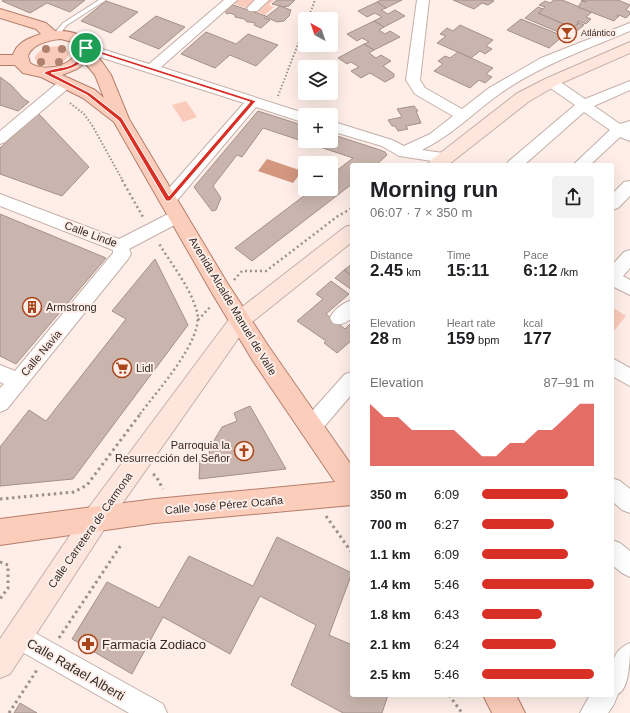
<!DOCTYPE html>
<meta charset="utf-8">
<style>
:root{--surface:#fff;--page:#f2f2f2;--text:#202124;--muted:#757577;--accent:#d93025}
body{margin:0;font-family:Arial,sans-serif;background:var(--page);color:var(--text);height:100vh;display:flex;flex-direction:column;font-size:15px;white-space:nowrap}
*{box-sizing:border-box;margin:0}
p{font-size:13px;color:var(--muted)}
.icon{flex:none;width:22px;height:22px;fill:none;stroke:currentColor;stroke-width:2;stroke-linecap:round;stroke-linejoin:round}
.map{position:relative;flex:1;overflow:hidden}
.details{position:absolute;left:350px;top:163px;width:264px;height:534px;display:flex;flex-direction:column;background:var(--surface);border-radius:4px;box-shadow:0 4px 16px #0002}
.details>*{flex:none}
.needle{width:26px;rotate:320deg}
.tools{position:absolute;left:298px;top:12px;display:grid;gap:8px}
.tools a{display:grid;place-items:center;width:40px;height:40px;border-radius:4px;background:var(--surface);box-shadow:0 4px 16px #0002;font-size:20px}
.pin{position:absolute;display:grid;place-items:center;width:34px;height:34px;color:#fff;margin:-17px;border:2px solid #fff;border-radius:50%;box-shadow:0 1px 4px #0007}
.round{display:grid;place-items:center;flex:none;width:42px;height:42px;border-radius:4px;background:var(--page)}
.summary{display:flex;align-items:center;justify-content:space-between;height:68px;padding:0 20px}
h1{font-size:22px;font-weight:700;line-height:30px}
.stats{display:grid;grid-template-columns:repeat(3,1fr);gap:6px;height:68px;padding:4px 20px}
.stats div{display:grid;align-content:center}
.stats b{font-size:17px;font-weight:700}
.stats small{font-size:11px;font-weight:400}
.stats p{font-size:11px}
.chart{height:112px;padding:8px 20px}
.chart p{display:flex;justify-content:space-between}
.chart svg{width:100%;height:72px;margin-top:4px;fill:var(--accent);opacity:.7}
ul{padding:0 20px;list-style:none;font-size:13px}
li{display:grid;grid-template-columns:64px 48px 1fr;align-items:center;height:30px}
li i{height:10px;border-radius:5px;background:var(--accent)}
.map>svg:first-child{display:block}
.green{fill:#facbba}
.water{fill:#d3967f}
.building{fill:#c9b5ad;stroke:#a39089}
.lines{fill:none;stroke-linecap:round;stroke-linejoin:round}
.lane-casing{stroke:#c3afa7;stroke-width:2}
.street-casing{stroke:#c3afa7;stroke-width:2}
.secondary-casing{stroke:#c3afa7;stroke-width:2}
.primary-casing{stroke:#b47e6a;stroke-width:2}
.path-far2{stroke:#9c908b;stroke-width:2;stroke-dasharray:1.5 2;stroke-linecap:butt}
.path-far1{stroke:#9c908b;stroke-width:2.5;stroke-dasharray:2 3;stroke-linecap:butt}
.path{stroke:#9c908b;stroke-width:3;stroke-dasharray:2.5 3.5;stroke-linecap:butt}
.lane{fill:#fff;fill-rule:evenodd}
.street{fill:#fff;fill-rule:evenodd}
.secondary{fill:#fee6dd;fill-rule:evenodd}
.primary{fill:#fccdbb;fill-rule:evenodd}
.tree{fill:#b0816c}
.route{fill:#d93025;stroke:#fff;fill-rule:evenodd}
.labels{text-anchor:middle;stroke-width:4;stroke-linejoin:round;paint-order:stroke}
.far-poi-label{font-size:9px;fill:#312926;stroke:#ffeee8;text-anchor:start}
.street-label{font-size:11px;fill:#312926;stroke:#ffeee8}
.poi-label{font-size:11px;fill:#312926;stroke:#ffeee8;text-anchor:start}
.near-poi-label{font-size:13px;fill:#312926;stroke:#ffeee8;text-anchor:start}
.near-street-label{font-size:13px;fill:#312926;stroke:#ffeee8}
</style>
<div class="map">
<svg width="630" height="713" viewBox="0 0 630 713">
<rect width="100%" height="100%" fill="#ffeee8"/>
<g class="green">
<polygon points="223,0 274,0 269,5 274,7 265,15"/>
<path d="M57 46 67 49 69 53C66 67 45 69 36 61L35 57C39 49 48 47 57 46Z"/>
<polygon points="186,101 197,117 183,122 172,105"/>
<polygon points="612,307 626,316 613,332 612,332"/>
</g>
<polygon class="water" points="267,159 302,171 293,183 258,171"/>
<g class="building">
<polygon points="4,0 85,0 70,12 47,3 30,13 2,1"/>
<polygon points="277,0 295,0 289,6 283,7 272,4"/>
<polygon points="381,0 402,0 386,8 377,2"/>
<polygon points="453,0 492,0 494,1 488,5 482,3 474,9"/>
<polygon points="554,0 562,0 592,12 586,17 591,19 586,24 578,21 577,22 579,23 573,28 538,13 545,7 539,5 545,1 550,3"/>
<polygon points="581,0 618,0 630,5 626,10 630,12 630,14 626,18 619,15 617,16 619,16 614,21 578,7 582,1 586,2"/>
<polygon points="106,1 138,12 111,33 81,21"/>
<polygon points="377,2 386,8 381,10 388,14 395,10 405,16 384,27 374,21 382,17 375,13 367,17 358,11"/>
<polygon points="233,5 266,16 264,18 270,20 261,28 254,25 255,23 250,22 247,22 244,19 235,17 235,15 230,13 227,14 224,11"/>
<polygon points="280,6 291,10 289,16 284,21 277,22 266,17"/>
<polygon points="538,7 543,9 538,13 573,28 579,23 584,25 570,37 525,18"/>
<polygon points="156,16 185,27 159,49 129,37"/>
<polygon points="521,19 563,36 549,48 507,30"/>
<polygon points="374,21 384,27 379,30 385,34 390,31 400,37 374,50 364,44 369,42 362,38 357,41 347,34"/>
<polygon points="460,25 493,40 486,46 492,49 485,54 480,51 471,58 437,43 446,36 440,34 447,28 453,31"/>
<polygon points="206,32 236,44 248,34 278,45 256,66 230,55 215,68 181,54"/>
<polygon points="364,44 374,50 369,53 376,58 381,55 391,61 383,66 394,74 394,77 385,82 370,73 361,78 351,71 359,67 351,62 347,64 338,58"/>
<polygon points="458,52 493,68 486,74 492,77 485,83 479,80 470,88 434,71 443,64 438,61 445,56 450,58"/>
<polygon points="0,77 11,85 24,99 29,102 18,111 0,105"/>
<polygon points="414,106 418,111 416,111 421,123 406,126 408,129 398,131 395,126 392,126 388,120 402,117 397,109"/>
<polygon points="258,111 305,126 305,141 331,141 331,134 380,150 385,152 387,155 376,165 352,165 352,184 252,261 235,248 313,189 331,189 331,175 353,158 263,128 242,157 237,155 213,186 221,198 216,210 212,211 194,187"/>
<polygon points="38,113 89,167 62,196 0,174 0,148"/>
<polygon points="0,214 106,258 16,364 0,356"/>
<polygon points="155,259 188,325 73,479 0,486 0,447 29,410 46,421 126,319 112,311"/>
<polygon points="352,264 352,276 344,270"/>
<polygon points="344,270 352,276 352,290 335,278"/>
<polygon points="331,281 349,294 326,314 345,329 352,322 352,340 337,353 324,343 326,341 297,321 323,299 316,294"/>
<polygon points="250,406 286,469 199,479 200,459 210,460 209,449 222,427 237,421 234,413"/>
<polygon points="277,537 352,573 329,635 352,645 352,695 388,695 382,713 343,713 291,685 316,625 260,596 230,654 163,617 132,674 72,639 107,582 159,608 189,556 253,586"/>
<polygon points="20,703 37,713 14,713"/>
</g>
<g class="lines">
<g class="lane-casing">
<polygon id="lane" points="99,0 106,0 67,25 58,36 54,36 53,35 63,23"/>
</g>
<g class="street-casing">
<g id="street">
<polygon points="224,0 237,0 161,67 310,115 305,115 305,123 256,107 174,204 168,206 162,204 160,200 162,196 244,103 81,51 79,48 81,45 86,44 149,64"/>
<polygon points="255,0 269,0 257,11 249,11 247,8"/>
<path d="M417 0H429L420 80 425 88 462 109 489 88 541 58 630 23V31C585 50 538 66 498 95 472 114 452 135 422 150L450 154 453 158 450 162 445 163 399 156 382 146 331 131V121L392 140 404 146 430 134 453 116 415 94 406 80Z"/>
<polygon points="551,78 556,79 585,99 630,81 630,90 594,106 620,124 630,121 630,141 620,137 590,165 573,165 610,130 584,112 524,165 506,165 509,161 575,105 546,85 544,82 546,79"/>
<polygon points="66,79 71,80 73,83 71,86 5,142 0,144 0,131 61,80"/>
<polygon points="630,181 630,196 618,208 612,210 612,194 624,182"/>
<polygon points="0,194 119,239 172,212 178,210 184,212 186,216 184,220 129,249 131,254 128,259 7,409 0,412 0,388 4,384 0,382 0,365 15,371 113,253 113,250 0,206"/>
<polygon points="630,250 630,268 623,276 630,280 630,295 612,286 612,265 624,252"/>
<path d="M352 300V318C345 323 341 326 333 323L330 318C334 309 343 303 352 300Z"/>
<polygon points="612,358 630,368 630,386 612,376"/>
<polygon points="352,372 352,394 317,435 310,437 303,435 300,428 303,421 345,374"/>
<polygon points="612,478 620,481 630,489 630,513 622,510 612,501"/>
<polygon points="612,540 620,543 630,551 630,577 622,573 612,565"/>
<polygon points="19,624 163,704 167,713 129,713 10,645 7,636 10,627"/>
<path d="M630 643C630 657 630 688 618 694L614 704 608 713H580L590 695H612C612 674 607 652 630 643Z"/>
</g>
</g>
<g class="secondary-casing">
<g id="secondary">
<polygon points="630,42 630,53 557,85 528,102 448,165 427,165 430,161 516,94 545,79"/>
<polygon points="352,225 352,242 247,326 105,528 10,674 0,678 0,639 87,510 233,314 345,227"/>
</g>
</g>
<g class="primary-casing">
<g id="primary">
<path d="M0 9 46 23 55 31C69 30 93 35 92 52L102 62 111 75 129 119 226 281 269 347 352 466V505L155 523 0 545V519L155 499 335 482 253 361 212 293 114 122 83 98 41 77 23 73 15 65H0V55H13C17 42 29 38 41 34L36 29 0 18ZM61 39 72 42 77 46C79 66 43 73 30 63L28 56C32 44 49 40 61 39ZM85 63 95 75 104 98 95 90 62 75 77 69Z"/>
<polygon points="483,695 516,695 525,713 492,713"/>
</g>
</g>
<g class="path-far2">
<polyline points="308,19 315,0"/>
<polyline points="278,96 305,26"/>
<polyline points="70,103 84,114 92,125 123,181"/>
</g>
<g class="path-far1">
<polyline points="122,180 143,217"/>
<polyline points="234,280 242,271 266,271 338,216 352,208"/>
<polyline points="198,320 211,306"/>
<path d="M140 414C157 391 204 340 197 312 190 286 171 264 158 242"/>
</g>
<g class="path">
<polyline points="153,474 156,476 163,489"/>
<polyline points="0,499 74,492 87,485 141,413"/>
<polyline points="326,516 352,553"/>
<polyline points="0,562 8,565 8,588 0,599"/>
<polyline points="59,638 121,545"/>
<polyline points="449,695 462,713"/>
<polyline points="9,713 37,670"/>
</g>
<use href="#lane" class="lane"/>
<use href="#street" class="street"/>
<use href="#secondary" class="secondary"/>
<use href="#primary" class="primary"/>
</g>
<g class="tree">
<circle cx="46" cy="49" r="4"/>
<circle cx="62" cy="49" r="4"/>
<circle cx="41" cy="62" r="4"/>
<circle cx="59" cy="62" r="4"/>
</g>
<path class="route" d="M84 47H87L256 101 170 201H166L119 121 87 95 43 73C61 63 76 74 84 47ZM88 50 250 102 169 196 122 118 90 93 51 73C64 71 86 67 88 50Z"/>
<defs>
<g id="bar-ring" transform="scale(1)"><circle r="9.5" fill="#ffeee8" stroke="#aa441a" stroke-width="1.5"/><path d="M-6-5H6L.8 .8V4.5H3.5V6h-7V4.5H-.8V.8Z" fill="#aa441a"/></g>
<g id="building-ring" transform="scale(1)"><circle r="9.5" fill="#ffeee8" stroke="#aa441a" stroke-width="1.5"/><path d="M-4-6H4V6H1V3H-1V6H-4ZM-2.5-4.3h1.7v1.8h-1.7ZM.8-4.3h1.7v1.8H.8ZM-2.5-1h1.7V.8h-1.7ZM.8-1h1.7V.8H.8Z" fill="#aa441a"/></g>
<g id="supermarket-ring" transform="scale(1)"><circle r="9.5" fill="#ffeee8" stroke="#aa441a" stroke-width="1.5"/><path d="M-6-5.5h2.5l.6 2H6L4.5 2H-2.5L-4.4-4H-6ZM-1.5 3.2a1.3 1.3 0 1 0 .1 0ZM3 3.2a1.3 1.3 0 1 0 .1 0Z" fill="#aa441a"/></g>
<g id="church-ring" transform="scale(1)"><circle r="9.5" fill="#ffeee8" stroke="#aa441a" stroke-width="1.5"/><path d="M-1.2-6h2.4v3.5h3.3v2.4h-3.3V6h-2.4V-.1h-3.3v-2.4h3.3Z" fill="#aa441a"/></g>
<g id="pharmacy-ring" transform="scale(1)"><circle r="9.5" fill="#ffeee8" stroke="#aa441a" stroke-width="1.5"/><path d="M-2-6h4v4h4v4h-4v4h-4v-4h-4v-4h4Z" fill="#aa441a"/></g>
</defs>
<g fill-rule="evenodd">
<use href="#bar-ring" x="567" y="33"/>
<use href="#building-ring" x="32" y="307"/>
<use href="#supermarket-ring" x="122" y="368"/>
<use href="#church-ring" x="244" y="451"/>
<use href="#pharmacy-ring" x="88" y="644"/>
</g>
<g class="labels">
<g class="far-poi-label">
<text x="581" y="36">Atlántico</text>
</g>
<g class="street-label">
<text transform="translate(91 234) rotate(20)" y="4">Calle Linde</text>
<text transform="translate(233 306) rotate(59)" y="4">Avenida Alcalde Manuel de Valle</text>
<text transform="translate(41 353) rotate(-50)" y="4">Calle Navia</text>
<text transform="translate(224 505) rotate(-5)" y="4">Calle José Pérez Ocaña</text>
<text transform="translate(90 530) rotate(-55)" y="4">Calle Carretera de Carmona</text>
</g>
<g class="poi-label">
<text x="46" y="311">Armstrong</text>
<text x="136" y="372">Lidl</text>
<text x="230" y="449" text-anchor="end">Parroquia la<tspan x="230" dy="13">Resurrección del Señor</tspan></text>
</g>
<g class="near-poi-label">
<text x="102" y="649">Farmacia Zodiaco</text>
</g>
<g class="near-street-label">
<text transform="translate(76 669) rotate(30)" y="5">Calle Rafael Alberti</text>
</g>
</g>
</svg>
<div class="tools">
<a><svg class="needle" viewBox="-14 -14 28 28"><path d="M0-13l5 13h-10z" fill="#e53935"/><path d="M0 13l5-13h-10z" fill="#757577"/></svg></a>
<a><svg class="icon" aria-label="layers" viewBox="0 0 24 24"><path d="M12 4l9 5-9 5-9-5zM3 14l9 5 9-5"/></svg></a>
<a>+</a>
<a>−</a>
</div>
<div class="pin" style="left:86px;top:48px;background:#1e9e55"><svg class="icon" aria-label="arrive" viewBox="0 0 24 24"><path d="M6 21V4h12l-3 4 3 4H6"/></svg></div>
<section class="details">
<div class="summary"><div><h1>Morning run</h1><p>06:07 · 7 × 350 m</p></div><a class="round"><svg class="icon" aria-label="share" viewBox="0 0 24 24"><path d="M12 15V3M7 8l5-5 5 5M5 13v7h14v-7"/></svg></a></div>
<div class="stats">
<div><p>Distance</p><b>2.45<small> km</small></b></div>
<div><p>Time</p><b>15:11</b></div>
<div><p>Pace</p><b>6:12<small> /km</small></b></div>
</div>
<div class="stats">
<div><p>Elevation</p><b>28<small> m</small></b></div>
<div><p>Heart rate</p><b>159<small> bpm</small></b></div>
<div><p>kcal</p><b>177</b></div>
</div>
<div class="chart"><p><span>Elevation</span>87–91 m</p>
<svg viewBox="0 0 160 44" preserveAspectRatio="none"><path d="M0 44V6L10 14L20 14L30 22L40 22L50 22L60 22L70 30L80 38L90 38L100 30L110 30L120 22L130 22L140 14L150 6L160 6V44z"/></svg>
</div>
<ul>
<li><b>350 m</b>6:09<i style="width:77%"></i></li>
<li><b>700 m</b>6:27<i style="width:64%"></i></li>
<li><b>1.1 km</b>6:09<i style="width:77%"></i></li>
<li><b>1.4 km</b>5:46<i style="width:100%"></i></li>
<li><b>1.8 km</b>6:43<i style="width:54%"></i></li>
<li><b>2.1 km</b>6:24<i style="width:66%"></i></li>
<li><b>2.5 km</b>5:46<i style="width:100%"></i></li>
</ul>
</section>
</div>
